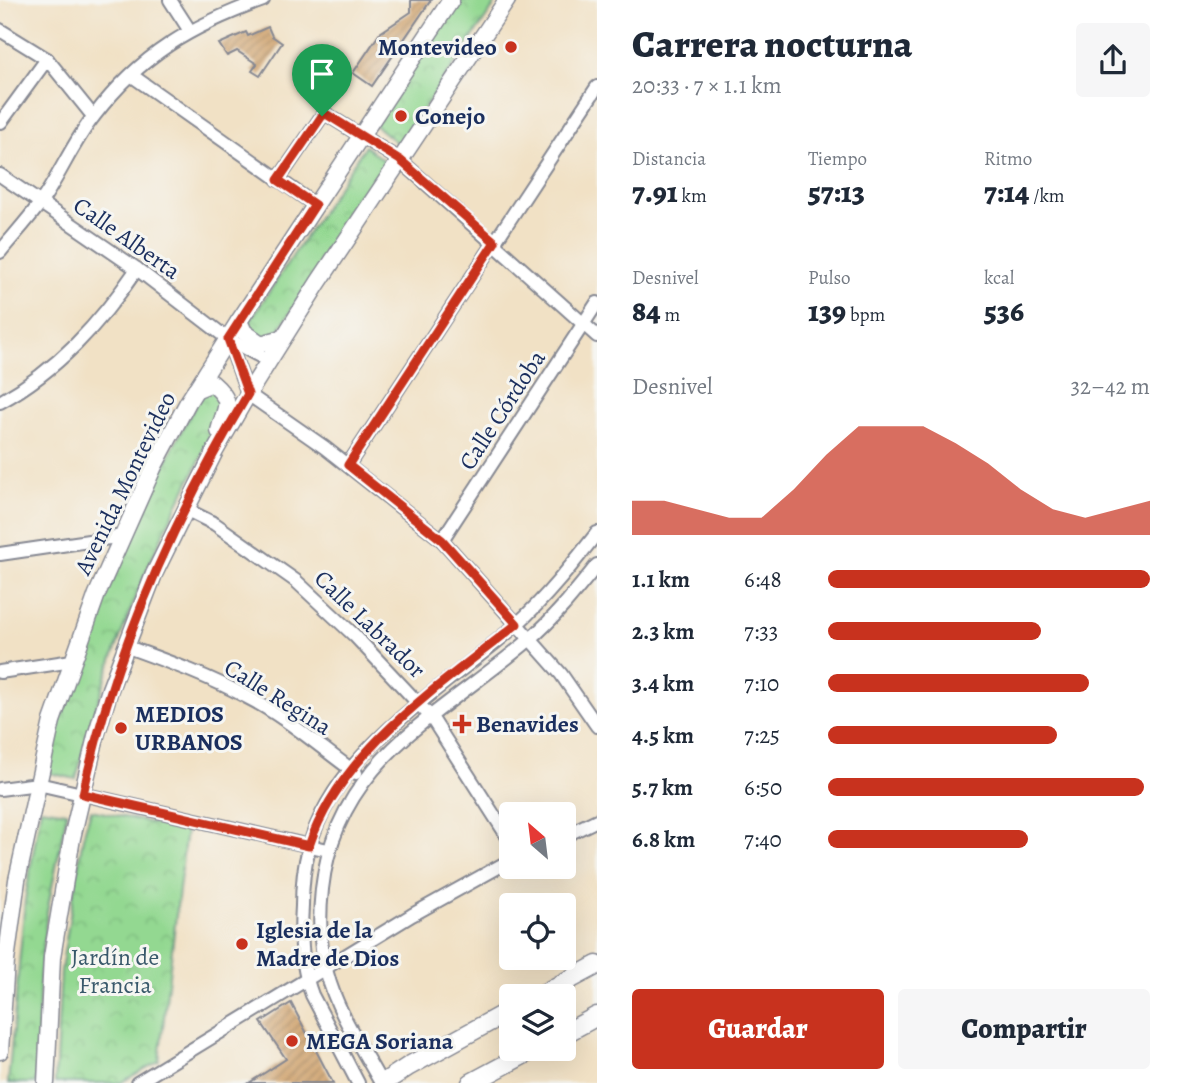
<!DOCTYPE html>
<html lang="es">
<meta charset="utf-8">
<style>
:root{--surface:#fff;--page:#f6f6f7;--text:#1f2937;--muted:#747a83;--accent:#c8321e}
body{margin:0;font-family:Alegreya,serif;background:var(--page);color:var(--text);height:100vh;display:flex;flex-direction:column;font-size:26px;white-space:nowrap}
*{box-sizing:border-box;margin:0}
p{font-size:23px;color:var(--muted)}
.icon{flex:none;width:38px;height:38px;fill:none;stroke:currentColor;stroke-width:2;stroke-linecap:round;stroke-linejoin:round}
.map{position:relative;flex:1;overflow:hidden}
.side{display:flex;flex-direction:column;background:var(--surface);width:588px}
.side>*{flex:none}
.needle{width:46px;rotate:332deg}
.buttons{position:absolute;left:499px;top:802px;display:grid;gap:14px}
.buttons a{display:grid;place-items:center;width:77px;height:77px;border-radius:7px;background:var(--surface);box-shadow:0 7px 28px #0002;font-size:35px}
.pin{position:absolute;display:grid;place-items:center;width:60px;height:60px;color:#fff;margin:-72px -30px;border-radius:50% 50% 50% 0;rotate:-45deg;box-shadow:0 0 7px #0007}
.pin .icon{rotate:45deg}
.round{display:grid;place-items:center;flex:none;width:74px;height:74px;border-radius:7px;background:var(--page)}
.head{display:flex;align-items:center;justify-content:space-between;height:119px;padding:0 35px}
h1{font-size:38px;font-weight:800;line-height:52px}
.figures{display:grid;grid-template-columns:repeat(3,1fr);gap:10px;height:119px;padding:7px 35px}
.figures div{display:grid;align-content:center}
.figures b{font-size:30px;font-weight:800}
.figures small{font-size:19px;font-weight:400}
.figures p{font-size:19px}
.chart{height:196px;padding:14px 35px}
.chart p{display:flex;justify-content:space-between}
.chart svg{width:100%;height:126px;margin-top:7px;fill:var(--accent);opacity:.7}
.primary-button{display:flex;gap:14px;margin-top:auto;padding:14px 35px}
.primary-button a{flex:1;height:80px;border-radius:7px;background:var(--accent);color:#fff;font-size:28px;font-weight:800;line-height:80px;text-align:center}
.primary-button a+a{background:var(--page);color:var(--text)}
ul{padding:0 35px;list-style:none;font-size:23px}
li{display:grid;grid-template-columns:112px 84px 1fr;align-items:center;height:52px}
li i{height:18px;border-radius:9px;background:var(--accent)}
main{display:flex;flex:1;min-height:0}
.map>svg:first-child{display:block}
.park{fill:url(#park-crowns);stroke:#578478;stroke-width:2}
.building{fill:url(#building-hatch)}
.lines{fill:none;stroke-linecap:round;stroke-linejoin:round}
.minor-casing{stroke:#868892;stroke-width:16}
.tertiary-casing{stroke:#868892;stroke-width:19}
.secondary-casing{stroke:#868892;stroke-width:21}
.minor{stroke:#fff;stroke-width:12}
.tertiary{stroke:#fff;stroke-width:16}
.secondary{stroke:#fff;stroke-width:18}
.route-casing{stroke:#fff;stroke-width:14}
.route{stroke:#c8321e;stroke-width:9}
.poi-dot{fill:#c8321e;stroke:#f6f6f2;stroke-width:2.5}
.labels{text-anchor:middle;stroke-width:6;stroke-linejoin:round;paint-order:stroke}
.poi-label{font-size:24px;font-weight:bold;fill:#1b2f5e;stroke:#f6f6f2;text-anchor:start}
.street-label{font-size:24px;fill:#1b2f5e;stroke:#f6f6f2}
.park-label{font-size:24px;fill:#39596b;stroke:#f6f6f2}
</style>
<main>
<div class="map">
<svg width="597" height="1083" viewBox="0 0 597 1083">
<defs>
<pattern id="park-crowns" width="20" height="18" patternUnits="userSpaceOnUse" patternTransform="scale(1.75)"><rect width="20" height="18" fill="#93d891"/><path d="M2 6a3 3 0 1 1 6 0M12 15a3 3 0 1 1 6 0" fill="none" stroke="#7eba7f"/></pattern>
<pattern id="building-hatch" width="6" height="6" patternUnits="userSpaceOnUse" patternTransform="scale(1.75)"><rect width="6" height="6" fill="#ce9f67"/><path d="M-1 1l2-2M0 6l6-6M5 7l2-2" fill="none" stroke="#a68258"/></pattern>
</defs>
<rect width="100%" height="100%" fill="#f6f6f2"/>
<filter id="ink" filterUnits="userSpaceOnUse"><feTurbulence type="fractalNoise" baseFrequency=".0143" numOctaves="2"/><feDisplacementMap in="SourceGraphic" scale="14" xChannelSelector="R" yChannelSelector="G"/><feConvolveMatrix kernelMatrix="1 2 1 2 8 2 1 2 1" color-interpolation-filters="sRGB"/></filter>
<filter id="wash" filterUnits="userSpaceOnUse"><feTurbulence type="fractalNoise" baseFrequency=".00686" numOctaves="4" result="noise"/><feDisplacementMap in="SourceGraphic" scale="28" xChannelSelector="R" yChannelSelector="G"/><feGaussianBlur stdDeviation="1.57" result="paint"/><feColorMatrix in="noise" values="0 0 0 0 0 0 0 0 0 0 0 0 0 0 0 0 0 1.4 0 .05"/><feComposite in="paint" operator="in"/></filter>
<g filter="url(#wash)">
<rect width="100%" height="100%" fill="#f1e1c5"/>
<g class="park">
<polygon points="458,0 498,0 399,145 374,124"/>
<polygon points="365,146 388,164 274,337 265,340 244,330"/>
<path d="M208 386 226 403C203 459 172 511 148 567 119 636 94 706 76 779L45 772C67 686 101 604 138 523 160 476 179 429 208 386Z"/>
<polygon points="41,808 67,812 47,912 40,975 36,1083 8,1083 25,900"/>
<polygon points="91,810 186,830 159,1061 120,1083 55,1083 61,970 83,837"/>
</g>
<g id="blocks">
<g class="building">
<polygon points="411,0 431,0 372,86 353,73 380,33 411,12"/>
<polygon points="268,27 272,36 282,43 260,76 252,71 257,64 237,51 227,56 219,44 246,32 248,36"/>
<polygon points="291,1003 333,1083 249,1083 286,1059 261,1022"/>
</g>
</g>
</g>
<g filter="url(#ink)">
<use href="#blocks" fill-opacity="0" stroke="#868892" stroke-width="2"/>
<g class="lines">
<g class="minor-casing">
<g id="minor">
<polyline points="170,0 190,31"/>
<polyline points="0,30 47,59 93,116"/>
<polyline points="131,75 315,205"/>
<polyline points="1,122 47,59"/>
<polyline points="0,175 137,269 228,339 269,361"/>
<polyline points="278,180 322,116 326,114 400,160 597,336"/>
<path d="M0 252C13 236 28 220 41 202 60 175 73 142 94 116 141 54 191 26 263 0"/>
<polyline points="228,339 248,394 324,447 442,540 561,674 597,726"/>
<path d="M0 402C58 370 100 323 137 269"/>
<polyline points="348,465 597,87"/>
<polyline points="185,509 215,524 296,581 355,636 431,717 511,842"/>
<polyline points="442,540 597,303"/>
<polyline points="0,554 123,536"/>
<path d="M125 646C166 661 206 675 245 696 285 716 320 747 356 773"/>
<polyline points="0,672 72,661"/>
<polyline points="0,789 38,784 328,850"/>
<polyline points="564,836 597,820"/>
<polyline points="137,1083 412,915 511,860"/>
<path d="M358 1083 312 995C301 966 300 936 302 906 302 886 304 866 309 848 335 749 445 688 516 625 546 598 572 565 597 533"/>
<path d="M381 1083C362 1048 337 1012 327 973 319 946 319 917 322 889 336 760 441 715 529 640 555 618 576 591 597 565"/>
</g>
</g>
<g class="tertiary-casing">
<g id="tertiary">
<polyline points="239,321 244,332 261,344 283,338"/>
<path d="M195 390 212 383C235 403 225 406 219 431"/>
<polyline points="0,1051 6,961 17,880 52,721 97,594 154,466 188,402 239,321 451,0"/>
<polyline points="46,1083 52,957 72,838 96,736 110,689 154,574 215,451 248,394 318,283 507,0"/>
</g>
</g>
<g class="secondary-casing">
<g id="secondary">
<polyline points="539,996 597,965"/>
<polyline points="564,1034 597,1016"/>
<polyline points="383,1083 409,1066 511,1010"/>
<polyline points="471,1083 536,1048"/>
</g>
</g>
<use href="#minor" class="minor"/>
<use href="#tertiary" class="tertiary"/>
<use href="#secondary" class="secondary"/>
</g>
</g>
<g class="lines" filter="url(#ink)">
<g class="route-casing">
<path id="route" d="M326 114 400 160 495 242 348 465 442 540 517 624C441 685 341 750 309 846L83 794C114 652 173 519 248 394L228 339 315 205 278 180 322 116Z"/>
</g>
<use href="#route" class="route"/>
</g>
<g class="poi-dot">
<circle cx="511" cy="47" r="7"/>
<circle cx="401" cy="116" r="7"/>
<path d="M458.5 713.5h7v7h7v7h-7v7h-7v-7h-7v-7h7z"/>
<circle cx="121" cy="728" r="7"/>
<circle cx="242" cy="944" r="7"/>
<circle cx="292" cy="1041" r="7"/>
</g>
<g class="labels">
<g class="poi-label">
<text x="497" y="55" text-anchor="end">Montevideo</text>
<text x="415" y="124">Conejo</text>
<text x="135" y="722">MEDIOS<tspan x="135" dy="28">URBANOS</tspan></text>
<text x="476" y="732">Benavides</text>
<text x="256" y="938">Iglesia de la<tspan x="256" dy="28">Madre de Dios</tspan></text>
<text x="306" y="1049">MEGA Soriana</text>
</g>
<g class="street-label">
<text transform="translate(127 238) rotate(35)" y="8">Calle Alberta</text>
<text transform="translate(502 410) rotate(-57)" y="8">Calle Córdoba</text>
<text transform="translate(125 483) rotate(-64)" y="8">Avenida Montevideo</text>
<text transform="translate(370 624) rotate(44)" y="8">Calle Labrador</text>
<text transform="translate(278 697) rotate(32)" y="8">Calle Regina</text>
</g>
<g class="park-label">
<text x="115" y="965">Jardín de<tspan x="115" dy="28">Francia</tspan></text>
</g>
</g>
</svg>
<div class="buttons">
<a><svg class="needle" viewBox="-14 -14 28 28"><path d="M0-13l5 13h-10z" fill="#e53935"/><path d="M0 13l5-13h-10z" fill="#747a83"/></svg></a>
<a><svg class="icon" aria-label="locate" viewBox="0 0 24 24"><circle cx="12" cy="12" r="6"/><path d="M12 2v4M12 18v4M2 12h4M18 12h4"/></svg></a>
<a><svg class="icon" aria-label="layers" viewBox="0 0 24 24"><path d="M12 4l9 5-9 5-9-5zM3 14l9 5 9-5"/></svg></a>
</div>
<div class="pin" style="left:322px;top:116px;background:#1e9e55"><svg class="icon" aria-label="arrive" viewBox="0 0 24 24"><path d="M6 21V4h12l-3 4 3 4H6"/></svg></div>
</div>
<section class="side">
<div class="head"><div><h1>Carrera nocturna</h1><p>20:33 · 7 × 1.1 km</p></div><a class="round"><svg class="icon" aria-label="share" viewBox="0 0 24 24"><path d="M12 15V3M7 8l5-5 5 5M5 13v7h14v-7"/></svg></a></div>
<div class="figures">
<div><p>Distancia</p><b>7.91<small> km</small></b></div>
<div><p>Tiempo</p><b>57:13</b></div>
<div><p>Ritmo</p><b>7:14<small> /km</small></b></div>
</div>
<div class="figures">
<div><p>Desnivel</p><b>84<small> m</small></b></div>
<div><p>Pulso</p><b>139<small> bpm</small></b></div>
<div><p>kcal</p><b>536</b></div>
</div>
<div class="chart"><p><span>Desnivel</span>32–42 m</p>
<svg viewBox="0 0 160 44" preserveAspectRatio="none"><path d="M0 44V32L10 32L20 35L30 38L40 38L50 28L60 16L70 6L80 6L90 6L100 12L110 19L120 28L130 35L140 38L150 35L160 32V44z"/></svg>
</div>
<ul>
<li><b>1.1 km</b>6:48<i style="width:100%"></i></li>
<li><b>2.3 km</b>7:33<i style="width:66%"></i></li>
<li><b>3.4 km</b>7:10<i style="width:81%"></i></li>
<li><b>4.5 km</b>7:25<i style="width:71%"></i></li>
<li><b>5.7 km</b>6:50<i style="width:98%"></i></li>
<li><b>6.8 km</b>7:40<i style="width:62%"></i></li>
</ul>
<div class="primary-button"><a>Guardar</a><a>Compartir</a></div>
</section>
</main>
